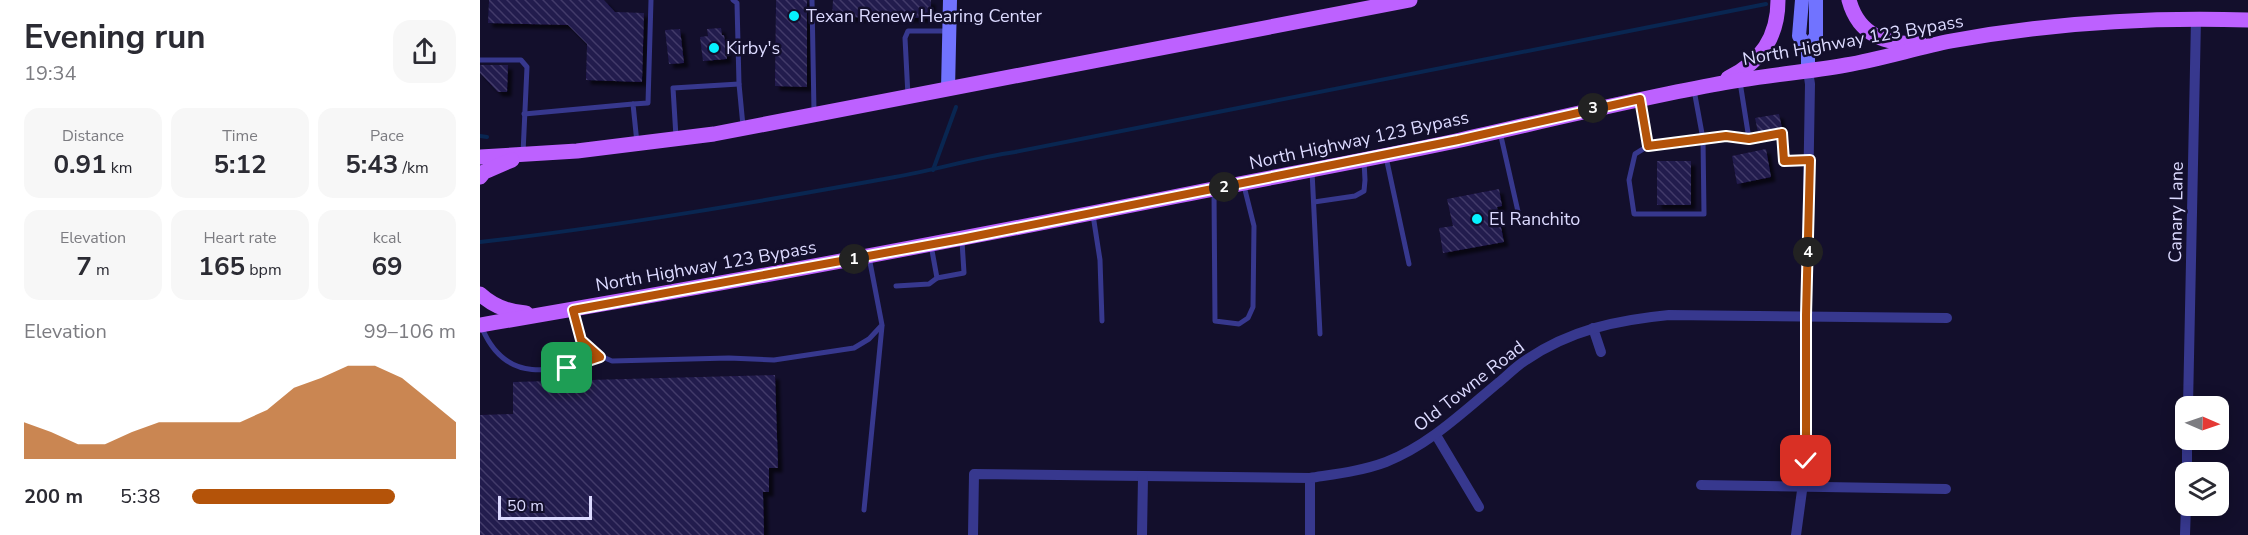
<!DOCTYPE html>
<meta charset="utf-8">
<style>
:root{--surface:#fff;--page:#f7f7f7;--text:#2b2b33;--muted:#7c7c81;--accent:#b45309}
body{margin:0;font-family:"Nunito Sans",sans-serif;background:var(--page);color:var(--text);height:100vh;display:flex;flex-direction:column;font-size:22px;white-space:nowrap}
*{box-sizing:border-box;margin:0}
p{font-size:20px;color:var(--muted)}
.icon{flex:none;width:33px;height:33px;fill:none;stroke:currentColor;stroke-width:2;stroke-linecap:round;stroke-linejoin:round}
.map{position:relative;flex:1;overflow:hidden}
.sheet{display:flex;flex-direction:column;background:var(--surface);width:480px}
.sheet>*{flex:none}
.needle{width:39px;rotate:92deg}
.fabs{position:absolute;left:1695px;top:396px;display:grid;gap:12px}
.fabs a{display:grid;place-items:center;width:54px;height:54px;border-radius:12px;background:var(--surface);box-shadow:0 3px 15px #0003;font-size:30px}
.scale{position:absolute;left:18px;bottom:15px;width:94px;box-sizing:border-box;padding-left:6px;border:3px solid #dcdaff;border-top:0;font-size:16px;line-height:21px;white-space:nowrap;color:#dcdaff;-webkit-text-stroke:4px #130f2c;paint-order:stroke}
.pin{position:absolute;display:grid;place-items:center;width:51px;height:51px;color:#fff;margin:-26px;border-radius:12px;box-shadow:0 3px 9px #0006}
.km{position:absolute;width:30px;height:30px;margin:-15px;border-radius:50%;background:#222;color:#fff;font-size:16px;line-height:30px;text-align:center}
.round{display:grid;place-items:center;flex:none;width:63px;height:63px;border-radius:18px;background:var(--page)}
.head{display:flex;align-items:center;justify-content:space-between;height:102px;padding:0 24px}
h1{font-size:33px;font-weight:700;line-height:45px}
.metrics{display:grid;grid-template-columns:repeat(3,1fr);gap:9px;height:102px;padding:6px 24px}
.metrics div{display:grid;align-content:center;border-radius:15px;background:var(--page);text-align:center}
.metrics b{font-size:26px;font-weight:700}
.metrics small{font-size:16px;font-weight:400}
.metrics p{font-size:16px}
.chart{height:168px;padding:12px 24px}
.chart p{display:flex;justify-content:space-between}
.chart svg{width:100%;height:108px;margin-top:6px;fill:var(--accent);opacity:.7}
ul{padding:0 24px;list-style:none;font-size:20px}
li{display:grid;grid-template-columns:96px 72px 1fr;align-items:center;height:45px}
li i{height:15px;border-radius:8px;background:var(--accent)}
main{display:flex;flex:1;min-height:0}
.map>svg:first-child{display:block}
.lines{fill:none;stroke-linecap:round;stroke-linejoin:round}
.stream{stroke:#092651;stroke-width:4}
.building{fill:url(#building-back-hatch);filter:url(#shadow)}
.lane{stroke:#37388e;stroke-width:5}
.street{stroke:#37388e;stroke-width:10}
.secondary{stroke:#7173ff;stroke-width:14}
.primary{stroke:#bd61ff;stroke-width:15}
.route-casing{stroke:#fff;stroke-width:12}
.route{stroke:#b45309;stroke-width:8}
.poi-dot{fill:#06f1ff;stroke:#130f2c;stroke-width:2}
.labels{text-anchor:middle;stroke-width:5;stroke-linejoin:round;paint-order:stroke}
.poi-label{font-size:18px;fill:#dcdaff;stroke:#130f2c;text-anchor:start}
.street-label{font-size:18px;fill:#dcdaff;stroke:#130f2c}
</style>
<main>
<section class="sheet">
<div class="head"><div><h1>Evening run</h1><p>19:34</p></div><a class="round"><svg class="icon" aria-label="share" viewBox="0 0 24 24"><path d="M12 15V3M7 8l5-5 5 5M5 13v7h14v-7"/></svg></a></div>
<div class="metrics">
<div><p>Distance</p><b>0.91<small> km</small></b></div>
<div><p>Time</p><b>5:12</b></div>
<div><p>Pace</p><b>5:43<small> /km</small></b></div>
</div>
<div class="metrics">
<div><p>Elevation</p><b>7<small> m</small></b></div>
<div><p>Heart rate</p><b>165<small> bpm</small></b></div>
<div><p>kcal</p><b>69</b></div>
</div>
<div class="chart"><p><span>Elevation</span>99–106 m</p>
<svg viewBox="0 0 160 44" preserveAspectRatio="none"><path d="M0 44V29L10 33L20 38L30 38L40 33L50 29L60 29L70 29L80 29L90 24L100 15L110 11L120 6L130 6L140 11L150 20L160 29V44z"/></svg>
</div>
<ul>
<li><b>200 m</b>5:38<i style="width:77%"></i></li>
</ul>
</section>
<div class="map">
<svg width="1768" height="535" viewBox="0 0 1768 535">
<defs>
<pattern id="building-back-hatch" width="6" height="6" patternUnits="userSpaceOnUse" patternTransform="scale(1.5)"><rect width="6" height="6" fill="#221a4e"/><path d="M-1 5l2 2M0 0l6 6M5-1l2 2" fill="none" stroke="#423b69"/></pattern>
<filter id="shadow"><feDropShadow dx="4.5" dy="4.5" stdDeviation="1.5" flood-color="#0009"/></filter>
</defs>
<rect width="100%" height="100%" fill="#130f2c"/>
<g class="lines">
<g class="stream">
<polyline points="0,136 7,137"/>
<polyline points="453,170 476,107"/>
<path d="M0 242C139 226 277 202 415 177 455 170 494 158 535 152L1286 4"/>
</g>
</g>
<g class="building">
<polygon points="9,0 124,0 135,12 164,13 162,82 106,80 107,44 88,25 8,23"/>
<polygon points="296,0 327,0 327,87 295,86"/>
<polygon points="353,0 451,0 451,18 352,17"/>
<polygon points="241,28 242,35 244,35 247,59 223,61 220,37 228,36 227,29"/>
<polygon points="200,29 204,63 189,64 185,30"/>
<polygon points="0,65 28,65 27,92 18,92 0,73"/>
<polygon points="1299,114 1302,128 1278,132 1275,118"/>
<polygon points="1286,149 1291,177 1257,184 1252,156"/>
<rect x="1177" y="161" width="34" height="44"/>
<polygon points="1019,189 1022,206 1017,207 1024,242 963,253 959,228 973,226 967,199"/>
<polygon points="295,375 298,468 289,468 289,492 283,492 284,535 0,535 0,415 33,414 33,382"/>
</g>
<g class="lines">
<g class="lane">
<polyline points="253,0 257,3 259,84 263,126"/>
<polyline points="332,0 334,112"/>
<polyline points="0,60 41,60 47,67 43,153"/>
<polyline points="1260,82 1269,139"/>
<polyline points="1214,90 1223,139 1246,136 1269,139 1302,133 1304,161 1328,160"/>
<polyline points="428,96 425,38 428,31 468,31"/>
<polyline points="1160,101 1168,146 1223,139 1224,214 1154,214 1149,180 1155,154 1168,146"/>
<polyline points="44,114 153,104"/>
<polyline points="1020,132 1039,216"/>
<polyline points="196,137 193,88 259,84"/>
<polyline points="157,143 153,104 168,103 171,0"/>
<polyline points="906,157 929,264"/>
<polyline points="832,171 840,334"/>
<polyline points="734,191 735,321 759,324 768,318 773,307 774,226 764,186"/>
<polyline points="834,202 875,196 884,191 885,180 884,161"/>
<polyline points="613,215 620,260 622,321"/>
<polyline points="451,245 457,278 484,273 482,241"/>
<polyline points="416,286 449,284 457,278"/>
<path d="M93 311C97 336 108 352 132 361L249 358 294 360 374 348 389 339 402 325 389 257"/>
<path d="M2 328C26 385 72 372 120 357"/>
<polyline points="384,510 402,326"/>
</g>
<g class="street">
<polyline points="1113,328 1121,352"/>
<polyline points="1708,406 1716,19"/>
<polyline points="956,435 999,507"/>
<polyline points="1707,472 1707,440"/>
<polyline points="830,478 830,535"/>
<polyline points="1221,485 1466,489"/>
<path d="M493 535 494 474 830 478C855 474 882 471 906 462 949 445 983 412 1018 383 1027 376 1036 366 1046 360 1090 330 1137 320 1189 315L1467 318"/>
<polyline points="662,535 663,477"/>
<polyline points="1316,535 1326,461 1326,315 1330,84 1328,71"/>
<polyline points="1705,535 1706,506"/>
</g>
<g class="secondary">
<polyline points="1322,0 1319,36 1328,48 1328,71"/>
<polyline points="1328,48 1336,36 1336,0"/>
<polyline points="468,89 470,0"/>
</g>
<g class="primary">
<path d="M1369 0C1379 37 1407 44 1441 44"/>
<path d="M1248 78C1281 62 1298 37 1298 0"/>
<polyline points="0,157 97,151 234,134 930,0"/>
<polyline points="0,177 4,172 32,160"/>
<path d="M0 294C13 306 28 312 46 313"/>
<path d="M0 325C232 286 462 243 693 197 787 178 882 161 976 141 1061 122 1146 101 1232 85 1276 76 1321 73 1366 65 1401 59 1436 48 1471 41 1569 23 1669 17 1768 20"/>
</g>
</g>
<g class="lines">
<g class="route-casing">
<polyline id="route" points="87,368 120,357 101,340 93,310 481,239 978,140 1160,99 1168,146 1246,136 1269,139 1302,133 1304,161 1330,160 1326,315 1326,461"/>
</g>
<use href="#route" class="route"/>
</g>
<g class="poi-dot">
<circle cx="314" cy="16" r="6"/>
<circle cx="234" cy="48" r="6"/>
<circle cx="997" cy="219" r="6"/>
</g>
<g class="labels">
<g class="poi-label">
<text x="326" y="22">Texan Renew Hearing Center</text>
<text x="246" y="54">Kirby's</text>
<text x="1009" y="225">El Ranchito</text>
</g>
<g class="street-label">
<text transform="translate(1373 40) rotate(-10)" y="6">North Highway 123 Bypass</text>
<text transform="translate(879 140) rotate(-12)" y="6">North Highway 123 Bypass</text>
<text transform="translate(1696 212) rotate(-89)" y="6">Canary Lane</text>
<text transform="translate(226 266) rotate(-10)" y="6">North Highway 123 Bypass</text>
<text transform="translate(989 386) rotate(-38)" y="6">Old Towne Road</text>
</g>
</g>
</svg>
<div class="fabs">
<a><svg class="needle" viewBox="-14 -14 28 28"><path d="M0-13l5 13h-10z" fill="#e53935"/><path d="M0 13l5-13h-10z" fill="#7c7c81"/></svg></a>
<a><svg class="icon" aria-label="layers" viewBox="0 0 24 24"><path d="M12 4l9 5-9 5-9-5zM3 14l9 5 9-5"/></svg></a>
</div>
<div class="scale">50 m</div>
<div class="pin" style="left:87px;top:368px;background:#1e9e55"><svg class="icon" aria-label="arrive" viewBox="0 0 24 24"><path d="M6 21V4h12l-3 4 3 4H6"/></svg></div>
<div class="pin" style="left:1326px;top:461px;background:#d93025"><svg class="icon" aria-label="check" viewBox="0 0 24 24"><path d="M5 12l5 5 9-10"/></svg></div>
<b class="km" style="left:374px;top:259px">1</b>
<b class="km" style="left:744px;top:187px">2</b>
<b class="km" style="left:1113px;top:108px">3</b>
<b class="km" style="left:1328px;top:252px">4</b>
</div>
</main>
